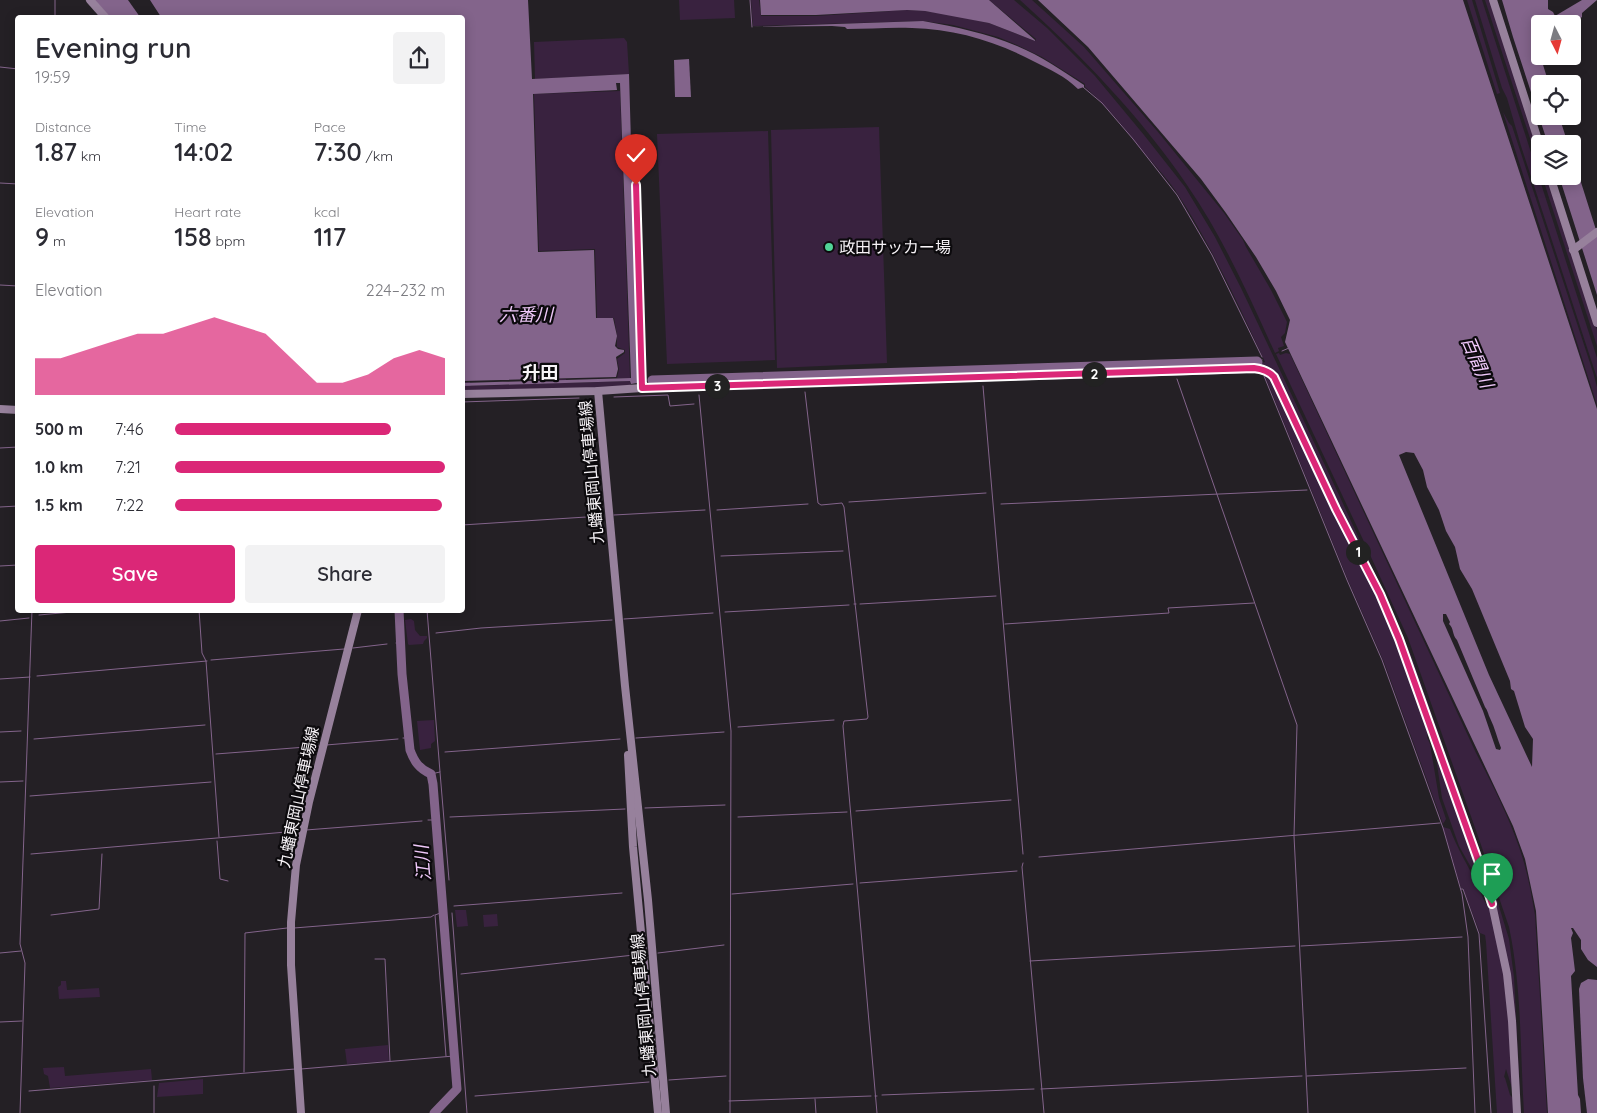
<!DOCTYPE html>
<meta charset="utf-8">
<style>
:root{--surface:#fff;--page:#f2f2f3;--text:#2b2b33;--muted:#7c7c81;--accent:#db2777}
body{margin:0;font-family:Quicksand,"Noto Sans JP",sans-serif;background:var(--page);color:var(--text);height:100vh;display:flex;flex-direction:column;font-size:19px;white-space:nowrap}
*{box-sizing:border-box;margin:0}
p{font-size:16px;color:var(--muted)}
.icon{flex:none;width:28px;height:28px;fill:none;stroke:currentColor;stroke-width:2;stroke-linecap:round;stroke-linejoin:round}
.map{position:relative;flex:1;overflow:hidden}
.side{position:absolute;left:15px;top:15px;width:450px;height:598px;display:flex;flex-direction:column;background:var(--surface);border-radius:5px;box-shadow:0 2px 12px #0003}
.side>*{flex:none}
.needle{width:32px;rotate:174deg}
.fabs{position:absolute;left:1531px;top:15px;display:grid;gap:10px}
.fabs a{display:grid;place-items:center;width:50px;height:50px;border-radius:5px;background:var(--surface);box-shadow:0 2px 12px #0003;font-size:25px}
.pin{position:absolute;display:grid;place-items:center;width:42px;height:42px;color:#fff;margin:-51px -21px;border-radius:50% 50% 50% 0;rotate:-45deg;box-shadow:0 0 5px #0007}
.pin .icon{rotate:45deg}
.km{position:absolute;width:25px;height:25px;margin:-12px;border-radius:50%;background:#222;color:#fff;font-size:14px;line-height:25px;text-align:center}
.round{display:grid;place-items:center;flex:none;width:52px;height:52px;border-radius:5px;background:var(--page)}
.headline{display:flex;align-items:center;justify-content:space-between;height:85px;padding:0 20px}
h1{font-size:28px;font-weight:600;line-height:38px}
.metrics{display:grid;grid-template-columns:repeat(3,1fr);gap:8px;height:85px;padding:5px 20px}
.metrics div{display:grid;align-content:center}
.metrics b{font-size:25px;font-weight:600}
.metrics small{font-size:14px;font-weight:400}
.metrics p{font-size:14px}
.chart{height:140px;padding:10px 20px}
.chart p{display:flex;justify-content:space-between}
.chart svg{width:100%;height:90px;margin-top:5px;fill:var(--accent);opacity:.7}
.primary-button{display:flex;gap:10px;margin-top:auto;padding:10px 20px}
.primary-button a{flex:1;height:58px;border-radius:5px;background:var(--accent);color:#fff;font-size:20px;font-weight:600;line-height:58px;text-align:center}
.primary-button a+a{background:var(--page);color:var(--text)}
ul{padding:0 20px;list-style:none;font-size:16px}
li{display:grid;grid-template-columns:80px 60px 1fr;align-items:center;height:38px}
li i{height:12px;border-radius:6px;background:var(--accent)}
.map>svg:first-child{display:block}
.green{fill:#39223f}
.water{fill:#83648b;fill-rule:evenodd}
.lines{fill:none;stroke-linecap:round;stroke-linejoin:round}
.stream{stroke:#83648b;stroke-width:1}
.river{stroke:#83648b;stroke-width:9}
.secondary{stroke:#97819c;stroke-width:8}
.route-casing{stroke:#fff;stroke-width:10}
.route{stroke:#db2777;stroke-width:6}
.poi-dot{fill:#51d397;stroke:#0c0a0d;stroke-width:2}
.labels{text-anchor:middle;stroke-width:4.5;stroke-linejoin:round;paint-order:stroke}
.poi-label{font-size:16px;fill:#f7f3f7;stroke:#0c0a0d;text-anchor:start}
.street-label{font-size:16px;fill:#f7f3f7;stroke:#0c0a0d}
.water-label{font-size:18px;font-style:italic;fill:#efc8f9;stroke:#0c0a0d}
.neighbourhood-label{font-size:18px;font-weight:bold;fill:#f7f3f7;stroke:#0c0a0d}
</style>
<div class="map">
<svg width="1597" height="1113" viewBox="0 0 1597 1113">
<rect width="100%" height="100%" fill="#242025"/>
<g class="green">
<polygon points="679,0 734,0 735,18 680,20"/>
<path d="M751 0H759L761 16H816L906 10 925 11 947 14 989 23 1035 41 1036 39 989 0H1014L1047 28 1095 76 1144 135 1185 187 1215 237 1241 288 1340 497 1394 615 1411 655 1494 890 1509 939 1514 977 1520 1093H1519L1506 955 1425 700 1335 499 1279 379C1274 371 1271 366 1260 366L1259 363 1265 362C1238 304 1211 244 1175 190 1165 176 1152 162 1141 149 1124 127 1106 105 1085 87V84L1042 57 1017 45 998 37 953 25 923 21 753 26Z"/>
<path d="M1020 0H1032L1084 47 1158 132 1224 213 1243 240 1246 247 1271 290 1287 322 1285 333 1281 337 1284 346 1278 348 1279 351 1275 353C1249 296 1223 237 1187 185 1141 117 1081 55 1020 0Z"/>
<polygon points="1467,0 1472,0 1500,93 1497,94"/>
<polygon points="1475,0 1482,0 1597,358 1597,378 1521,146 1507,98 1502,88"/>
<polygon points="1485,0 1491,0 1540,152 1540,169"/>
<polygon points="624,38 627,42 629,74 535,79 534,42"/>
<polygon points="620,91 630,378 617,378 619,369 617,359 625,353 625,350 617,347 617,335 614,318 597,318 595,249 539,251 534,94"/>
<polygon points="1503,112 1509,123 1512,126 1593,372 1597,387 1597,405"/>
<polygon points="879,127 887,363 777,368 771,130"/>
<polygon points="768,131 775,360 667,364 657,134"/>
<polygon points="1542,176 1548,176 1597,330 1597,346"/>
<path d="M1279 353 1280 355 1286 353 1290 354 1476 753C1492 784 1508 815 1519 847 1527 869 1531 892 1535 915L1547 1113H1524C1520 1051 1522 988 1509 927L1479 839 1408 638 1366 546 1276 354Z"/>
<polygon points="1266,375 1274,383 1379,599 1406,662 1429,728 1427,737 1430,744 1439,798 1446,819 1443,824 1384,662 1348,580 1265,376"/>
<polygon points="558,379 566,379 567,383 630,381 631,387 463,392 463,382 470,382 471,386 558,383"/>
<polygon points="411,619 414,621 415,630 420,636 427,636 427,638 424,641 423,644 409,645 408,644 405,620"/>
<polygon points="434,720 435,741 431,744 431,748 420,750 417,721"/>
<polygon points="1434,744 1486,894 1459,846 1442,798"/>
<path d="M1443 827 1450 829C1457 848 1467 864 1476 882 1481 892 1483 902 1491 910L1505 978 1510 1023 1513 1091 1506 1069 1504 1077 1505 1078 1510 1095 1513 1098 1514 1113H1497L1486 942 1485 935 1480 933 1463 888H1461Z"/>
<polygon points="455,910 466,910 468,926 457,927"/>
<polygon points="497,914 498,926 484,927 483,915"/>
<polygon points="61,981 66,981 67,990 99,988 100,997 59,999 58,987 61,985"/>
<polygon points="388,1045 389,1061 347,1064 345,1049"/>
<polygon points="64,1067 65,1076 151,1069 152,1080 50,1088 48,1076 44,1074 43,1068"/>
<polygon points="203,1079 203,1094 157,1097 159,1083"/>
</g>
<g class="water">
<polygon points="94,0 128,0 140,17 110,17"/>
<polygon points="150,0 528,0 532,79 629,74 638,382 637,383 631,384 630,381 463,386 463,383 631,378 620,83 616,83 617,90 533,94 538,252 594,250 596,318 613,318 617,336 615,346 618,349 624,350 624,352 616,357 618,369 616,377 463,381 462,18 161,17"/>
<polygon points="760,0 989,0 1035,40 1035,41 989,23 925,11 907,10 816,15 761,15"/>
<path d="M1038 0H1463L1597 409V967L1588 960 1581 949V940L1573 928H1571L1573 933 1571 938 1575 971 1571 976 1578 1095 1580 1099 1581 1113H1548L1536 911 1525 859 1513 826 1285 342 1290 320 1276 291 1256 257 1226 213 1201 179 1088 47ZM1406 452 1414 453 1423 470 1427 487 1439 510 1446 531 1455 547 1460 569 1472 589 1510 681 1511 689 1514 691 1525 727 1533 739 1532 767 1489 675 1399 455ZM1443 614H1446L1450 622 1449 624C1454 628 1452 635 1457 640L1485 707C1488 711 1488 714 1490 718 1495 728 1497 738 1501 748L1500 750 1496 749 1483 711 1443 621Z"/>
<polygon points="1502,0 1548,0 1548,9 1553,12 1555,16 1582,0 1597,0 1582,13 1582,17 1573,23 1567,24 1540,24 1539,52 1549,84 1540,84 1540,116 1559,116 1568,144 1548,144 1513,37"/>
<path d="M923 21C955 27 987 33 1017 46 1041 56 1063 71 1084 85V87L1078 89C1065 76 1049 69 1033 61 995 41 955 29 912 28 890 27 868 29 847 29L845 27 832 26 751 27Z"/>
<polygon points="689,59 691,97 675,97 674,60"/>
<polygon points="1573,157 1597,233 1597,295 1559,176 1572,176"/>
<polygon points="1588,979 1597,980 1597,1113 1587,1113 1583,1078 1579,989 1581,983"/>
</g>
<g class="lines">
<g class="stream">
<polyline points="750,0 752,27"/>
<polyline points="55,18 55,0"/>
<polyline points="0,67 18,69"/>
<polyline points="1083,87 1102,103 1133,139 1177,195 1212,255 1262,357"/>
<polyline points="0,183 18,184"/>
<polyline points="0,285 18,286"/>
<polyline points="1282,351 1289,348"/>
<polyline points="1258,363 1262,360"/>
<polyline points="1172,364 1172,366"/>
<polyline points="982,370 982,372"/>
<polyline points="803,375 803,378"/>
<polyline points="1264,376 1347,580 1382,660 1443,828 1462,894 1468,937 1475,1113"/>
<polyline points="697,379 698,382"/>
<polyline points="1177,379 1297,725 1294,836 1308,1113"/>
<polyline points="983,386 1023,854"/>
<polyline points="805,392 818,503 821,505 842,503 844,507 868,717 867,719 844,721 843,726 877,1113"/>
<polyline points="699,395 731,731 730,1113"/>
<polyline points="614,397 668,395 670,406 694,404"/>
<polyline points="462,402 579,398"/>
<polyline points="0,448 18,447"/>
<polyline points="849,502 986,493"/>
<polyline points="1001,504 1307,490"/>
<polyline points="0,507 18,506"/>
<polyline points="717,510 808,504"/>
<polyline points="614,515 705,510"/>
<polyline points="462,525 602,516"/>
<polyline points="721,556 843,551"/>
<polyline points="0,566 18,565"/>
<polyline points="854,604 856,604"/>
<polyline points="860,604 996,596"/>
<polyline points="199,610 202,653 206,661 219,837"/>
<polyline points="427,610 440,772 431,774"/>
<polyline points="725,612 849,605"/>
<polyline points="39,615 94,610"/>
<polyline points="624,619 713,613"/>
<polyline points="0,621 29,618"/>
<polyline points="1005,624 1169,613 1168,608 1254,603"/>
<polyline points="436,633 481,628 612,620"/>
<polyline points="396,643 400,643"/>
<polyline points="353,648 387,644"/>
<polyline points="211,660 344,649"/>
<polyline points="37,676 207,661"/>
<polyline points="0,679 30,677"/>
<polyline points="738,727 834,720"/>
<polyline points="0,732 21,731"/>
<polyline points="403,738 409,738"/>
<polyline points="636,738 724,732"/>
<polyline points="34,739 205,725"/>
<polyline points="326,745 398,739"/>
<polyline points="445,752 620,739"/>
<polyline points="216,754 319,746"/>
<polyline points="440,772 449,880"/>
<polyline points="0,782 23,781"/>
<polyline points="30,796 211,782"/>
<polyline points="645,808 725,805"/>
<polyline points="856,811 1011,800"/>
<polyline points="450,817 625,809"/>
<polyline points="738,817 847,812"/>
<polyline points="428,820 436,820"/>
<polyline points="306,830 422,821"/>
<polyline points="217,841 220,879 228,881"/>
<polyline points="31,854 298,831"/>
<polyline points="1039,857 1440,823"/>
<polyline points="1023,863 1022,867 1044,1113"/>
<polyline points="860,883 1017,871"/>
<polyline points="1461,889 1463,889 1479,934 1491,1113"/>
<polyline points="732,894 853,884"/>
<polyline points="454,906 622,893"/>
<polyline points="443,912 435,915 446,1056"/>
<polyline points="452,913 467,1113"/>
<polyline points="51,915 99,909 102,854"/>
<polyline points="294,928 431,917 434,915"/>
<polyline points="1301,946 1462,937"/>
<polyline points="0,953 21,951"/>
<polyline points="658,953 724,945"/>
<polyline points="375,959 385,959 390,1061"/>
<polyline points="1030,961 1295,946"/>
<polyline points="461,974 634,955"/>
<polyline points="0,1022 22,1021"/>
<polyline points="301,1069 454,1056"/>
<polyline points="244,1072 245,933 287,928"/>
<polyline points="1307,1076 1466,1068"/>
<polyline points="669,1080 726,1076"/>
<polyline points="154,1086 154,1113"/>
<polyline points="1041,1089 1302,1076"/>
<polyline points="29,1091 295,1069"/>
<polyline points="882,1095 1034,1089"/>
<polyline points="475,1096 649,1082"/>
<polyline points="875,1096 877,1096"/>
<polyline points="815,1099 816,1113"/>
<polyline points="729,1101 871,1096"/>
<polyline points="20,1113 25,963 20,944 32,610"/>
</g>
<g class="river">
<polyline points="652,380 1257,361 1258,362"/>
<path d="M399 610 402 674 410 750C414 761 419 769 431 774L433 784 457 1089 434 1113"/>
</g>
<g class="secondary">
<polyline points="90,0 106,18"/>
<polyline points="1493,0 1540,146"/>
<polyline points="1550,176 1597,323"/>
<polyline points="636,181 642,388"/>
<polyline points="1573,250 1597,232"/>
<polyline points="598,391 625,686 648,900 666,1113"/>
<path d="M462 394 598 391 642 388 1254 369C1262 369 1269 371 1274 377L1336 509 1380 594 1399 639 1478 860 1492 904 1507 974 1512 1021 1517 1113"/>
<polyline points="0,409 18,410"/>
<polyline points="628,755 633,847 658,1113"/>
<polyline points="301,1113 291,965 291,922 296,865 309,802 358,610"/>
</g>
</g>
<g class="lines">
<g class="route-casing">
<path id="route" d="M636 185 642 388 1254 368C1262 369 1269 371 1274 377L1336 509 1380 594 1399 639 1478 860 1492 904"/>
</g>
<use href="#route" class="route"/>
</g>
<circle class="poi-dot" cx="829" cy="247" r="5"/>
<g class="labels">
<g class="poi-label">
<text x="839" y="253">政田サッカー場</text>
</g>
<g class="street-label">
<text transform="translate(591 472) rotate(-95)" y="6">九蟠東岡山停車場線</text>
<text transform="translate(298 797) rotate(-78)" y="6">九蟠東岡山停車場線</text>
<text transform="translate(643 1005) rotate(-95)" y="6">九蟠東岡山停車場線</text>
</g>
<g class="water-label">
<text x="526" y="321">六番川</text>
<text transform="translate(1477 362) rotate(67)" y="6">百間川</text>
<text transform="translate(423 863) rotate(-95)" y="6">江川</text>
</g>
<g class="neighbourhood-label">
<text x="540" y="379">升田</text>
</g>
</g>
</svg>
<div class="fabs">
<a><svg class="needle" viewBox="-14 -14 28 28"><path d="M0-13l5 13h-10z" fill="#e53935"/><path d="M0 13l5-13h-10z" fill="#7c7c81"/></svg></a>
<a><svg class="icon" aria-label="locate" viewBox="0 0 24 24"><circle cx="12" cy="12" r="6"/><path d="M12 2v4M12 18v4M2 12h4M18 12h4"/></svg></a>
<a><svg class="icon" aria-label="layers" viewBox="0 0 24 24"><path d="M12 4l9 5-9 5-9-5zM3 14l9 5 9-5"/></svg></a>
</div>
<div class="pin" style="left:1492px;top:904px;background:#1e9e55"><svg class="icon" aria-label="arrive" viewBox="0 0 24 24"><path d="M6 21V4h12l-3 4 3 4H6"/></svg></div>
<div class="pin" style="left:636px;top:185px;background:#d93025"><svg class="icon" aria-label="check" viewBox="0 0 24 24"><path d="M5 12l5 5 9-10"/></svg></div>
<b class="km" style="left:1358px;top:552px">1</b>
<b class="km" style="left:1094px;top:374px">2</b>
<b class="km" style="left:717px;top:386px">3</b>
<section class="side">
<div class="headline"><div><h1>Evening run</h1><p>19:59</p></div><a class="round"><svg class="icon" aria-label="share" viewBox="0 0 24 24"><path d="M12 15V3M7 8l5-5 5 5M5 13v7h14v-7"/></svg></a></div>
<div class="metrics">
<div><p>Distance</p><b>1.87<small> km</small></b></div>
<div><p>Time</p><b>14:02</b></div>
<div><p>Pace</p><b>7:30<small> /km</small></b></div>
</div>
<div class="metrics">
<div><p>Elevation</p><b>9<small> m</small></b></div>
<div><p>Heart rate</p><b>158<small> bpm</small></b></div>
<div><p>kcal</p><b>117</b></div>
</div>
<div class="chart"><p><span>Elevation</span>224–232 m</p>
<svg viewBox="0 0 160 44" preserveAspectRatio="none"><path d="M0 44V26L10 26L20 22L30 18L40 14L50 14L60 10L70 6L80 10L90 14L100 26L110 38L120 38L130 34L140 26L150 22L160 26V44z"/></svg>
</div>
<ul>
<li><b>500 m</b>7:46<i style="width:80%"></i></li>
<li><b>1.0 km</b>7:21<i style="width:100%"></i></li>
<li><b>1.5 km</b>7:22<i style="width:99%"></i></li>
</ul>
<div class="primary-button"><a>Save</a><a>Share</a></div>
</section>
</div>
